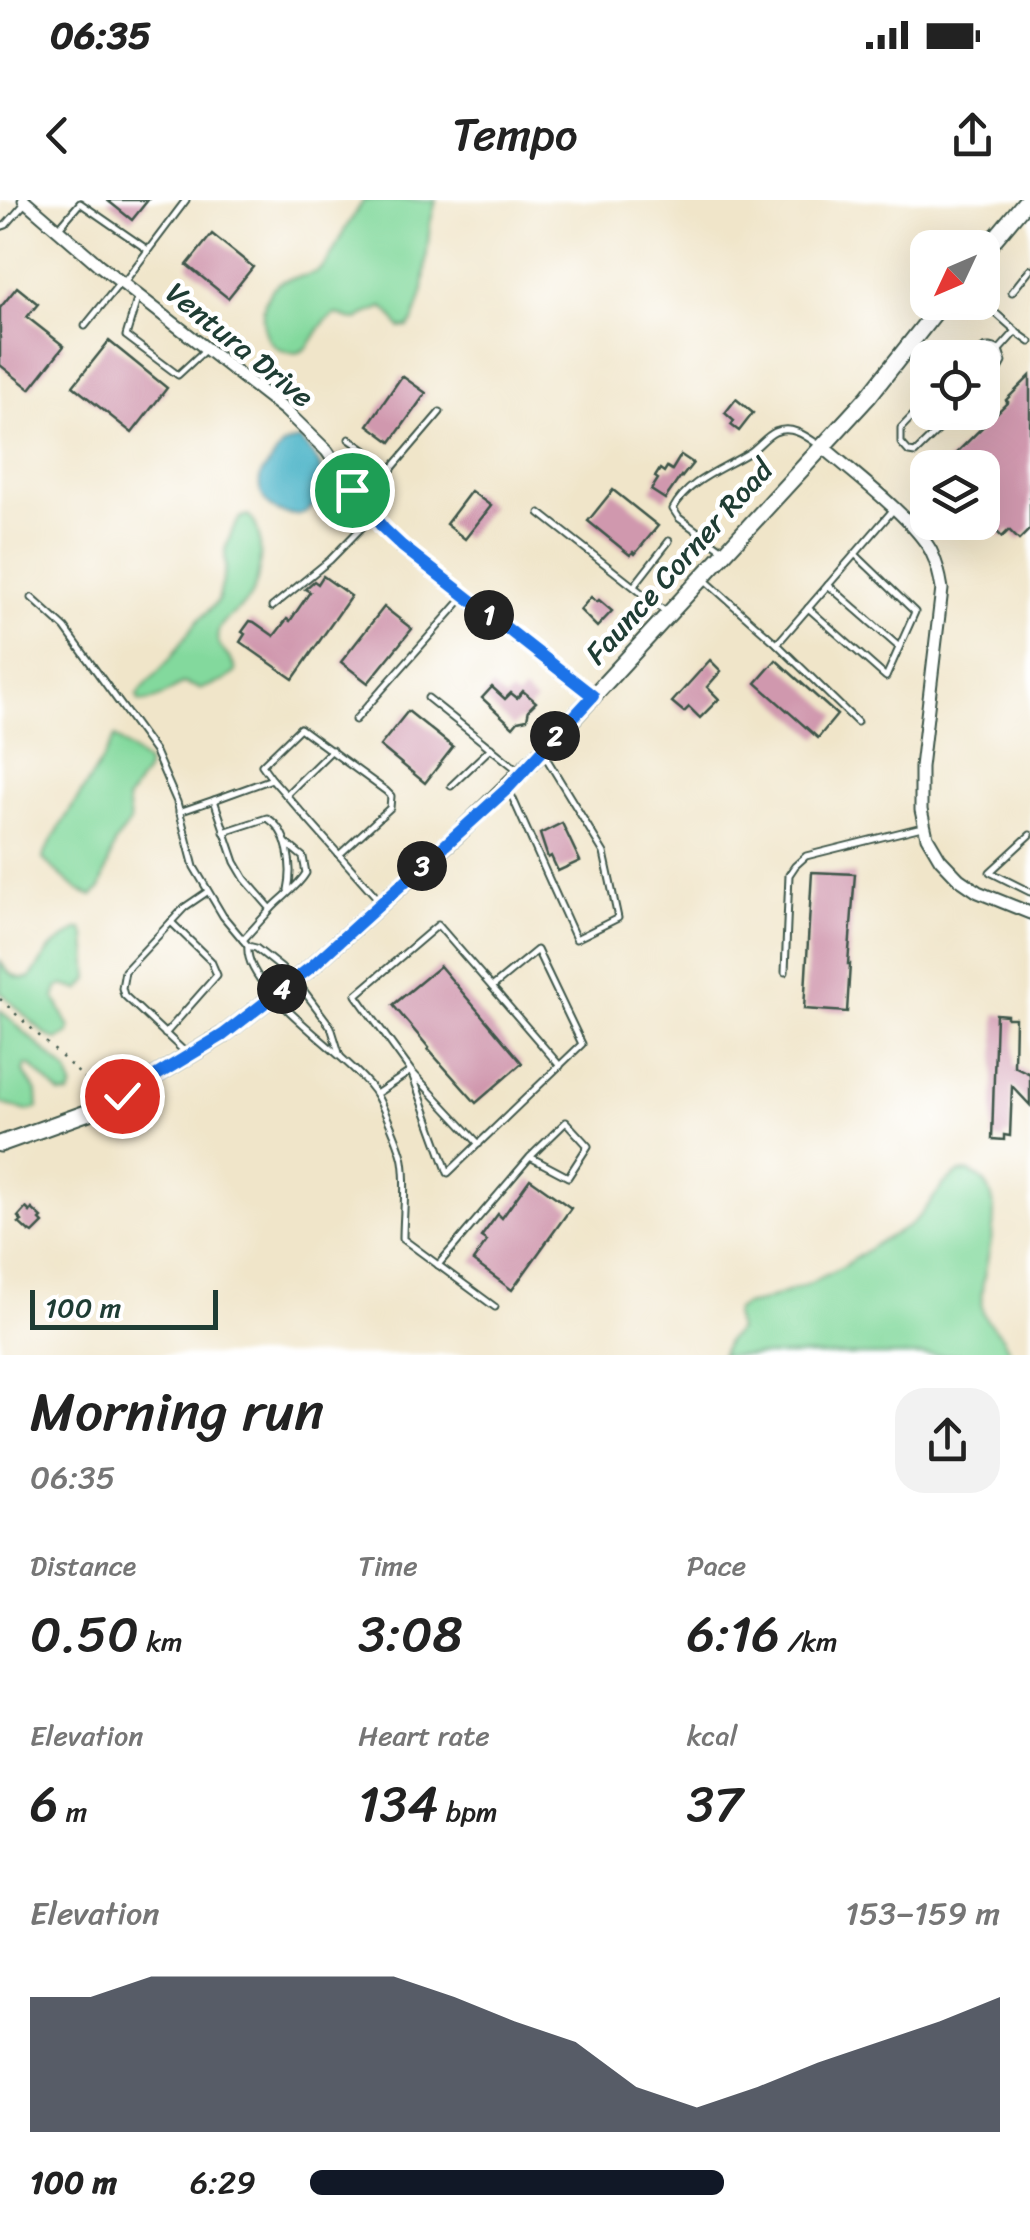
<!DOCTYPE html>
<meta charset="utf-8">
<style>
:root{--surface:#fff;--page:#f2f2f2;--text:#222;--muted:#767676;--accent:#111827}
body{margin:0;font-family:Sriracha,sans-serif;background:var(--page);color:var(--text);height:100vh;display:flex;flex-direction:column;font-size:38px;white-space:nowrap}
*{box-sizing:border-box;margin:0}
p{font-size:32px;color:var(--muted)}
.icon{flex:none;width:55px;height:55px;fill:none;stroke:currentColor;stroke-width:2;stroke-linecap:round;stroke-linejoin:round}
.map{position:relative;height:1155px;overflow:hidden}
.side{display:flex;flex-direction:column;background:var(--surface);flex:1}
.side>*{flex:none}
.needle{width:65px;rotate:226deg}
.tools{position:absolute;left:910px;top:30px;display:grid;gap:20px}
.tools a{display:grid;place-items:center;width:90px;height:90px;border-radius:20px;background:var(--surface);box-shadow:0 10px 40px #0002;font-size:50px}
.scale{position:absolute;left:30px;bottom:25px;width:188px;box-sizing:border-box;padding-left:10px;border:5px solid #1f3d34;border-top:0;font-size:28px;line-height:35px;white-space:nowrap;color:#1f3d34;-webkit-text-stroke:8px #fff;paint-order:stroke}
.pin{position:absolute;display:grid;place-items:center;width:85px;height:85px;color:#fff;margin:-42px;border:5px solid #fff;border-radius:50%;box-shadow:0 2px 10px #0007}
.km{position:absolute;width:50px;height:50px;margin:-25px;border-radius:50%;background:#222;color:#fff;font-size:28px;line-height:50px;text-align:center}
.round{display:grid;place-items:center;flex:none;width:105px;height:105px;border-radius:30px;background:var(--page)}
.summary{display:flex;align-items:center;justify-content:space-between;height:170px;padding:0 30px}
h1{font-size:55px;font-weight:600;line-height:75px}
.stats{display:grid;grid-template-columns:repeat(3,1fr);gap:15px;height:170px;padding:10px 30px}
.stats div{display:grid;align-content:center}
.stats b{font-size:50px;font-weight:600}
.stats small{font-size:28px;font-weight:400}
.stats p{font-size:28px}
.chart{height:280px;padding:20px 30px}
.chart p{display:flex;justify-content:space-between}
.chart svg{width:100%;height:180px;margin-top:10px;fill:var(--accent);opacity:.7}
ul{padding:0 30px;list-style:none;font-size:32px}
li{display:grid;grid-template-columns:160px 120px 1fr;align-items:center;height:75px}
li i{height:25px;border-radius:12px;background:var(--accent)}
.status{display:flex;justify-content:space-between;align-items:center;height:70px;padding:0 50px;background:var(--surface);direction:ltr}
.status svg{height:28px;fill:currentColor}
header{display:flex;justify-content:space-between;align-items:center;height:130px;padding:0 30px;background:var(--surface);font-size:45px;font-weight:600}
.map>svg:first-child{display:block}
.green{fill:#83d99d;stroke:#518b68;stroke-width:2.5}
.water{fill:#49b3c7;stroke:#34787e;stroke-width:2.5}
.building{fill:#d098ae}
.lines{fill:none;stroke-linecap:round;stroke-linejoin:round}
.service-casing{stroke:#3e564a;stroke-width:9}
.minor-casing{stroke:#3e564a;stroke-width:15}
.secondary-casing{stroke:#3e564a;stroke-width:19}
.path{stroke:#3e564a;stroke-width:2.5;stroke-dasharray:2.5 8;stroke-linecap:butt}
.service{stroke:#fff;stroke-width:5}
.minor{stroke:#fff;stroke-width:11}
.secondary{stroke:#fff;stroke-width:15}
.route-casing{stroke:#fff;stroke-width:20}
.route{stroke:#1a73e8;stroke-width:12}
.labels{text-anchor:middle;stroke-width:9;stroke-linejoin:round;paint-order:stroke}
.street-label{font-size:30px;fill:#1f3d34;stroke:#fff}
</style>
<div class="status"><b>06:35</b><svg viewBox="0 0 49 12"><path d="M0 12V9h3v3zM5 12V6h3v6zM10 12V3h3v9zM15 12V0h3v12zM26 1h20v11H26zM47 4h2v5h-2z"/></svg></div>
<header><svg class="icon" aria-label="back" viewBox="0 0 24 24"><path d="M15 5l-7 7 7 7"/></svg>Tempo<svg class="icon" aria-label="share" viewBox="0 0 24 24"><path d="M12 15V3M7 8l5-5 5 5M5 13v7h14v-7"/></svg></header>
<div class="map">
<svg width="1030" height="1155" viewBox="0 0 1030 1155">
<rect width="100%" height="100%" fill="#fff"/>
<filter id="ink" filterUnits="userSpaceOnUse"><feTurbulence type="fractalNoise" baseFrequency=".01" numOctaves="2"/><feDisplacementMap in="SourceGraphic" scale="20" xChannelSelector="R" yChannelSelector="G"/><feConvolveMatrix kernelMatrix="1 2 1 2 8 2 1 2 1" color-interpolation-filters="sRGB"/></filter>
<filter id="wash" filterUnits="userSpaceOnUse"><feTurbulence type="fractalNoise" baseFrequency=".0048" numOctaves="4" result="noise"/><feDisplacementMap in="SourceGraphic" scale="40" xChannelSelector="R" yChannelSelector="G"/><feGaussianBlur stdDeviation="2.25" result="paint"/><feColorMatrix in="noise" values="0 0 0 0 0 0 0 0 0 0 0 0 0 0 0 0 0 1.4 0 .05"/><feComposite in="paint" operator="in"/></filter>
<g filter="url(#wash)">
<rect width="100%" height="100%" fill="#f0e5c9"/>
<g class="green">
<path d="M364 0H436L430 24 423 90 413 122 408 127 400 128 389 112 383 107 366 114 358 120 349 119 336 114C332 117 327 119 324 123 315 132 312 148 299 152 294 154 289 152 284 151 261 143 258 111 270 92 281 74 302 80 318 71 332 62 338 39 347 26 353 17 358 9 364 0Z"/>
<path d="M248 315C266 329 262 379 250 397 242 410 222 418 218 432 213 450 234 455 236 472L224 481 201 489 184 483C169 490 156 504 139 501L137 495 140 491 170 459 195 424 218 401 226 368 225 350 233 329 240 318Z"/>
<path d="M115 537 147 563V570L127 600 130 622 115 643 100 689 92 696 78 690 47 663 43 659 44 655C65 614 94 578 115 537Z"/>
<path d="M78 729H82L86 737 89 779 80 790 63 785 57 788 55 798 70 828 69 833 57 840 45 834 0 792V761C7 773 16 781 30 778L51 748Z"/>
<polygon points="0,810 68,872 72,886 69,895 60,894 31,866 26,865 24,872 37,893 38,908 27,911 0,903"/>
<path d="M969 972C1020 993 976 1068 982 1109 984 1121 993 1125 1000 1134 1005 1140 1008 1148 1011 1155H721L727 1141 738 1130 734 1115 736 1110 743 1105 760 1102 806 1085 844 1066 879 1042 908 1027 920 1016 944 984 959 973Z"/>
</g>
<path class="water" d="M300 240C313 254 326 267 322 288 311 337 249 310 261 275 262 273 270 263 271 262 280 248 282 242 300 240Z"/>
<g id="blocks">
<g class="building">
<polygon points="107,0 148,0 132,20"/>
<polygon points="212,34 253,67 228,98 187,65"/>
<polygon points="17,87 38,104 27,117 64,146 30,189 0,165 0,108"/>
<polygon points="109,141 167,188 132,233 73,186"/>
<polygon points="402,176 426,193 391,242 368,225"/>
<polygon points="1030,176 1030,329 1019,340 1009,330 1002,337 990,325 996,319 982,305 982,268 941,268 1008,202 1006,200"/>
<polygon points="736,199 753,213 739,231 731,225 734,221 725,213"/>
<polygon points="681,255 693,263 682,277 681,276 665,299 651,290 658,279 655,277 660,269 664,272 667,267 672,270"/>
<polygon points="613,290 658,326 635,354 633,352 630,355 588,321"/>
<polygon points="471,291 491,306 465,339 446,324"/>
<polygon points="323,376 351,396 293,479 240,442 245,434 242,432 250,421 254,422 274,436 287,419 290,421 310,392 305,389 314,381 318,384"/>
<polygon points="591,397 597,402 599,400 612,411 597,427 580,410"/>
<polygon points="384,407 412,429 368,483 341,462"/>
<polygon points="710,460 721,471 707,487 719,499 700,518 689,507 684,512 672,502"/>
<polygon points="776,460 837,515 818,538 756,483"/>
<polygon points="492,487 505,499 511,493 517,498 523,491 536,502 529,509 527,519 518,521 513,527 482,498"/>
<polygon points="408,511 453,547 425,583 380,546"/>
<polygon points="562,623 580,661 558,671 551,656 548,658 540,634"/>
<polygon points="812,672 855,674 848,764 850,764 847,812 804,809"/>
<polygon points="440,766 522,863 476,903 428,849 429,848 393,805"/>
<polygon points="996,814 1007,815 1007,818 1015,818 1014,866 1030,874 1030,905 1012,886 1010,936 1004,935 1004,940 992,939"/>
<polygon points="530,979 571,1008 512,1090 473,1061 487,1041 481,1037 498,1014 502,1018"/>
<polygon points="26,1008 30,1012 32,1009 42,1018 40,1020 43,1023 33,1033 30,1031 29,1032 19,1023 22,1021 18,1017"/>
</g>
</g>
</g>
<g filter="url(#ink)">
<use href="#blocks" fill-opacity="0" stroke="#3e564a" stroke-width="2.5"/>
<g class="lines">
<g class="service-casing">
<g id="service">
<polyline points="0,27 6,25 26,2"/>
<polyline points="58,29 80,3 148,50"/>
<polyline points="125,81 186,0"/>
<polyline points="1012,92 1030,69"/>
<polyline points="138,96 126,136 178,175 205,150"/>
<polyline points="982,101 1016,131 999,150"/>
<polyline points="85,126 119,84"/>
<polyline points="1016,132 1030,142"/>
<path d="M972 158C981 149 987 143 999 150"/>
<polyline points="982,187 998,171 1003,162 999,150"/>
<polyline points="928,200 901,228 901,243 909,252 915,253 957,212"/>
<polyline points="349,239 392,269"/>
<polyline points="364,301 440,212"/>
<polyline points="540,313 667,413"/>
<path d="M723 350 679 318 673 309C688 280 723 269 750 252 758 247 766 236 775 232 792 225 806 236 819 245"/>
<polyline points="705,380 777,444"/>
<polyline points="828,385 899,447"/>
<polyline points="634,386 669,341"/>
<polyline points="32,398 65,428 155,552 177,602 194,667 223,716 248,746 256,748 295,779 331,827 340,856"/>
<polyline points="272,407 330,360 373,316"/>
<polyline points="808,408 886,477 915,412 856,355"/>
<polyline points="428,498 519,571"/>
<polyline points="355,520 464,397"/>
<polyline points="857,522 777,444 894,309"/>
<polyline points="272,579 262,565 300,528 386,591 391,596 390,608 339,655"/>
<polyline points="451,586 491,548"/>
<polyline points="509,590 576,739 618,718 604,653 545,556"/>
<polyline points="286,595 332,550"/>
<polyline points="214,600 272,579 378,699"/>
<polyline points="179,612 214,600 235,662 245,679 271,709 243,740"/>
<path d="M224 632 267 618C289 630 293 668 288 690"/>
<polyline points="1030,635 990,672 1030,692"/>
<path d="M271 709C282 697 298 687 306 673L303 657 285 642"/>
<path d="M248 746C243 792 354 856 377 896 384 909 401 948 403 961 407 986 403 1014 403 1039L495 1107"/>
<polyline points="785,772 789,675 795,666 806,656 922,627"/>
<polyline points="492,787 560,866"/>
<polyline points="165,834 217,775 211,761 171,722"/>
<polyline points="186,853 124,795 122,788 125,771 185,707 207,692"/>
<polyline points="376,894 411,871 448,973 582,844 537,750 492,787 438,725 356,795 411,871 479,944"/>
<polyline points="438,1065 530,957 566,922 588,946 568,977 530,957"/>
</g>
</g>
<g class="minor-casing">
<g id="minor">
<polyline points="24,0 99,65 285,210 327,251 362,303 401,347 593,497"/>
<path d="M822 246C853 273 912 317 931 351 937 363 940 376 942 389L921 567V610L927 637 940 659 959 679 978 692 1030 713"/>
</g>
</g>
<g class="secondary-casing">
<g id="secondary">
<polyline points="982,54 1027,0"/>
<polyline points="0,944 89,912 122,896 223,835 311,767 458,634 542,552 868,197 943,102"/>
</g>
</g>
<polyline class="path" points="0,799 98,891"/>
<use href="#service" class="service"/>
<use href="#minor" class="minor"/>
<use href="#secondary" class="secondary"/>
</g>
</g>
<g class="lines" filter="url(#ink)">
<g class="route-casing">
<polyline id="route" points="122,896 223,835 311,767 508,588 593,496 402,346 384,329 352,290"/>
</g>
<use href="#route" class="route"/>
</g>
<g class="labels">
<g class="street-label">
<text transform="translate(240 145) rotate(39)" y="10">Ventura Drive</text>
<text transform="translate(679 362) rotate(-48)" y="10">Faunce Corner Road</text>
</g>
</g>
</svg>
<div class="tools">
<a><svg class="needle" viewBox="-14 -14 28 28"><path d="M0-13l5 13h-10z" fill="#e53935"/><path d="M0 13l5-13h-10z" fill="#767676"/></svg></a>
<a><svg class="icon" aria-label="locate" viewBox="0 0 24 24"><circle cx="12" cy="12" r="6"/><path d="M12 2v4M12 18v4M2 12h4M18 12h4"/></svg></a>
<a><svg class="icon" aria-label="layers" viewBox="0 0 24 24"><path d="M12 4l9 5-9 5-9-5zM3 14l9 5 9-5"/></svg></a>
</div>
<div class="scale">100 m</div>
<div class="pin" style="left:352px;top:290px;background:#1e9e55"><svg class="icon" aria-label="arrive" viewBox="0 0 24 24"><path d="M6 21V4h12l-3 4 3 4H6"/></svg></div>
<div class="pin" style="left:122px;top:896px;background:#d93025"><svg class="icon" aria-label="check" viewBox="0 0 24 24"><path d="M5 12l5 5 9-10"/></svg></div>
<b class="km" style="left:489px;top:415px">1</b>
<b class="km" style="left:555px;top:536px">2</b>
<b class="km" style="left:422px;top:666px">3</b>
<b class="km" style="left:282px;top:789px">4</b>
</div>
<section class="side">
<div class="summary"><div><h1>Morning run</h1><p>06:35</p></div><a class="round"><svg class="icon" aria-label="share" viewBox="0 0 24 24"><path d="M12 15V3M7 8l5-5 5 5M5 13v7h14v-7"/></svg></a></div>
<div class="stats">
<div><p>Distance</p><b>0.50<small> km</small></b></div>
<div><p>Time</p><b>3:08</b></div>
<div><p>Pace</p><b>6:16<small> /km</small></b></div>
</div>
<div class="stats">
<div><p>Elevation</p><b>6<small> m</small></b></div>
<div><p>Heart rate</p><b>134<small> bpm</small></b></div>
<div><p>kcal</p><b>37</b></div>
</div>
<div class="chart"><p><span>Elevation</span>153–159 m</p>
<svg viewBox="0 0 160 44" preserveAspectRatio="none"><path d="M0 44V11L10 11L20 6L30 6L40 6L50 6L60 6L70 11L80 17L90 22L100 33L110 38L120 33L130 27L140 22L150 17L160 11V44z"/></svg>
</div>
<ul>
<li><b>100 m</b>6:29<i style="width:60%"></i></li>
</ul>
</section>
